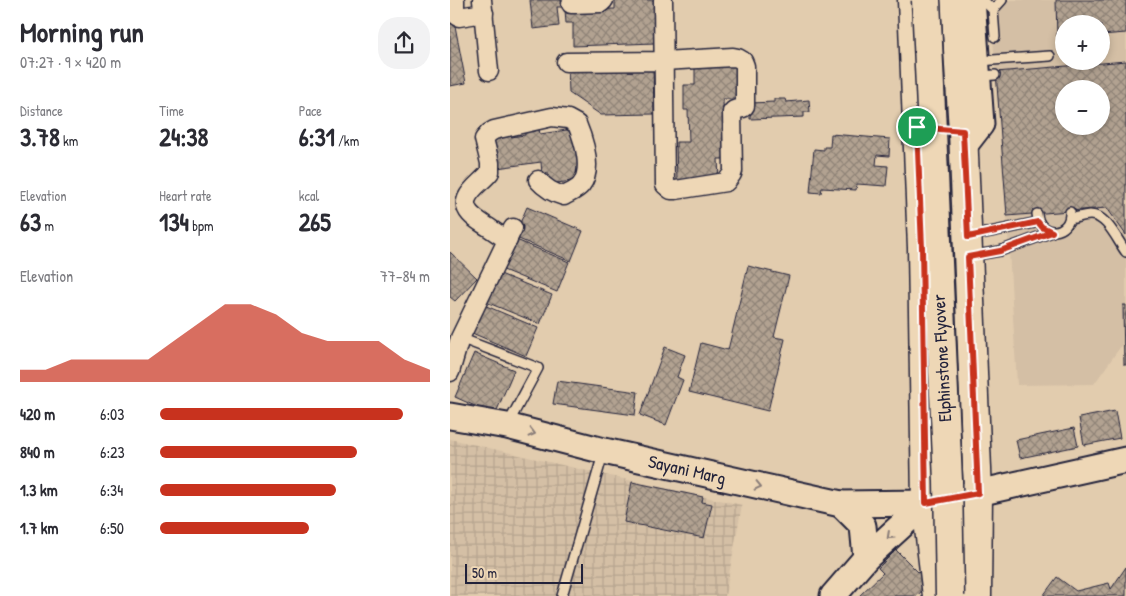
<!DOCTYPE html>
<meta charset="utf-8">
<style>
:root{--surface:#fff;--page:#f2f2f3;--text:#2b2b33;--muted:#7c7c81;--accent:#c8321e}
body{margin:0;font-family:"Patrick Hand",sans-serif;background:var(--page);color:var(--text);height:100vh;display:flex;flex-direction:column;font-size:19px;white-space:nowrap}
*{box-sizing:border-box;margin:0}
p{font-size:16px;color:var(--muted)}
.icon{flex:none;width:28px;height:28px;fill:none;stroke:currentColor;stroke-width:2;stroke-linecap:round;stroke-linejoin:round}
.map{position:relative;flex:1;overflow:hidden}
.details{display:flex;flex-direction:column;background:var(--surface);width:450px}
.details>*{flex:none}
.controls{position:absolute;left:605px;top:15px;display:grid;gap:10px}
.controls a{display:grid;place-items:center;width:55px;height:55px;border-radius:50%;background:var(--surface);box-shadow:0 2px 8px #0003;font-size:25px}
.scale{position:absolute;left:15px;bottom:12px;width:118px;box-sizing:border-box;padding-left:5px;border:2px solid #22223b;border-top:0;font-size:14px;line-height:18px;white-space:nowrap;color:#22223b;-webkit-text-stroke:4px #eed7b6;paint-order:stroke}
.pin{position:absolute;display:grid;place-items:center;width:42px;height:42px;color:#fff;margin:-21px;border:2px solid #fff;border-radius:50%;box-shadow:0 1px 5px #0007}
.round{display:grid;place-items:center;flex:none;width:52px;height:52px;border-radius:20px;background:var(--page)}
.summary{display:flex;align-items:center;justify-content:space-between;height:85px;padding:0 20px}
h1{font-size:28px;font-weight:700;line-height:38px}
.metrics{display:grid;grid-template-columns:repeat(3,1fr);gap:8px;height:85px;padding:5px 20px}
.metrics div{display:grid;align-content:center}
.metrics b{font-size:25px;font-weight:700}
.metrics small{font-size:14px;font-weight:400}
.metrics p{font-size:14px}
.chart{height:140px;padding:10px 20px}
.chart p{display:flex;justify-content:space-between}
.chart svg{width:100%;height:90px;margin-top:5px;fill:var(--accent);opacity:.7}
ul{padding:0 20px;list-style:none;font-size:16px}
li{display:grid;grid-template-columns:80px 60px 1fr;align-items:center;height:38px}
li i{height:12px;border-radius:6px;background:var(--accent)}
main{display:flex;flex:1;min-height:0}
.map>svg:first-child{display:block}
.built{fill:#d4bfa5;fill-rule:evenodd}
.industrial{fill:url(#industrial-grid)}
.building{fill:url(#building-cross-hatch);stroke:#22223b;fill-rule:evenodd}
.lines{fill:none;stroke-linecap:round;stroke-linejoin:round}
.lane-casing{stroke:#22223b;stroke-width:12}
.street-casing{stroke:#22223b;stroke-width:21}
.secondary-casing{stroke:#22223b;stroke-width:29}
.primary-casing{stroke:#22223b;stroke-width:31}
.lane{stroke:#eed7b6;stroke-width:9}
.street{stroke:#eed7b6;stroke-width:18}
.secondary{stroke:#eed7b6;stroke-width:25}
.primary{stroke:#eed7b6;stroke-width:28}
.primary-bridge-casing{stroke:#22223b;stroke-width:31;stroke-linecap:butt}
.primary-bridge{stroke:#eed7b6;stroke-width:28}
.oneway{stroke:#887c78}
.route-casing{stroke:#fff;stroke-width:10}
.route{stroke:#c8321e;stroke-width:6}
.labels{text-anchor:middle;stroke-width:4.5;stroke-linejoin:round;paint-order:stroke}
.street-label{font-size:18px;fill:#22223b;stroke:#eed7b6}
</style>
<main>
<section class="details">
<div class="summary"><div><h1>Morning run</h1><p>07:27 · 9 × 420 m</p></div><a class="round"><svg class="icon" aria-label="share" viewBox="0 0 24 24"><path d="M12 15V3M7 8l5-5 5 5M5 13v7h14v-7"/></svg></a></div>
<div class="metrics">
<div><p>Distance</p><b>3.78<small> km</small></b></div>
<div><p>Time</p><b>24:38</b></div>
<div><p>Pace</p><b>6:31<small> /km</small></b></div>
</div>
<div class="metrics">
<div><p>Elevation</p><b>63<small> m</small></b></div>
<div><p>Heart rate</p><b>134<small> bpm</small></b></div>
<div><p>kcal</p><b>265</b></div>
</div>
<div class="chart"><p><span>Elevation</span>77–84 m</p>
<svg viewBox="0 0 160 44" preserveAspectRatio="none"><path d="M0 44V38L10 38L20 33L30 33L40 33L50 33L60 24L70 15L80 6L90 6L100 11L110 20L120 24L130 24L140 24L150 33L160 38V44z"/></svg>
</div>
<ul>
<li><b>420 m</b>6:03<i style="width:90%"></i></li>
<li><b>840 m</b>6:23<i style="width:73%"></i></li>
<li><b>1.3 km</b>6:34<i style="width:65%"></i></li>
<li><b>1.7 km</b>6:50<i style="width:55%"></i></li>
</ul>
</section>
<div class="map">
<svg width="676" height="596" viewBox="0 0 676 596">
<defs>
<pattern id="industrial-grid" width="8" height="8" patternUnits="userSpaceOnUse" patternTransform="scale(1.25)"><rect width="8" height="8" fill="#d4bfa5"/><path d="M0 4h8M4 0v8" fill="none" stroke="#b6a48f"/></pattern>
<pattern id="building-cross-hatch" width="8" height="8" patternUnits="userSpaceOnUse" patternTransform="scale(1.25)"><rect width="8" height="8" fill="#b2a291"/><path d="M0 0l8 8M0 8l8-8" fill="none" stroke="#908478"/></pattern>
</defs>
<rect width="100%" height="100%" fill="#e2ccae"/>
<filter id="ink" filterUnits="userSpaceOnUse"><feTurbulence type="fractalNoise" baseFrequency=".02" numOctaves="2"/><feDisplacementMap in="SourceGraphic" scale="10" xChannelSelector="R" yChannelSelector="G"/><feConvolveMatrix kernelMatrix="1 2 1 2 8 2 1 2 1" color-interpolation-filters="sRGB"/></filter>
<g filter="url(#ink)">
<path class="built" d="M540 0H676V339L644 384 567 385 557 216ZM614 24H651V61H614ZM614 89H651V126H614Z"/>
<polygon class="industrial" points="0,439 146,473 292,505 275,596 0,596"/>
<g class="building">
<polygon points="0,0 16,83 0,86"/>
<polygon points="80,0 111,0 112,7 107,7 109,26 83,29"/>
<polygon points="165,0 204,0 205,43 123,46 123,23 116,23 115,10 165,9"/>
<polygon points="606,0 676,0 676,33 651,35 651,24 614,24 614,37 607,37"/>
<polygon points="286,60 287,99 273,99 274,146 279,159 268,159 269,180 227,181 226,142 239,142 238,110 234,110 234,85 245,85 245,62"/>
<path d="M676 61V235L657 208 557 216 546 72ZM614 89H651V126H614Z"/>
<polygon points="203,64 204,114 151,115 119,93 118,66"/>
<polygon points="324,99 335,99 336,102 359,100 360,112 354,112 354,117 300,119 300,103 324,102"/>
<polygon points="74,127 84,130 89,129 90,134 123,129 130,180 99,184 98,173 92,174 91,162 47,168 43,135 60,132 61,137 75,135"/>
<polygon points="381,134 440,139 439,156 427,155 426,165 438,166 436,186 407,184 406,190 372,188 371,193 360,192 364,149 374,150 374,147 380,147"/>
<polygon points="77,207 133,231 121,261 64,237"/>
<polygon points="64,239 119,262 107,292 51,269"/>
<polygon points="0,252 27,278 5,301 0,297"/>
<polygon points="298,266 339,276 324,337 335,339 318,411 239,392 251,343 278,350"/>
<polygon points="48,273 102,295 90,324 36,302"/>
<polygon points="34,305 88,328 76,356 22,333"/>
<polygon points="673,305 676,305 676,365 674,365"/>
<polygon points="215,347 235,355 227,377 233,380 216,425 190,415"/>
<polygon points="24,353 64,370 45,415 5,397"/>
<polygon points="107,381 188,392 185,415 103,404"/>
<polygon points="665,411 670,438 634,445 629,418"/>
<polygon points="624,428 628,446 570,458 566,440"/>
<polygon points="182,482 253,497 252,502 262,504 254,538 174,522"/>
<polygon points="446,550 479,583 467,596 409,596 433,573 428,568"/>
<polygon points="676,567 676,596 593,596 607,577 626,591 659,583 661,589"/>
</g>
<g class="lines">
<g class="lane-casing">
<g id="lane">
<polyline points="534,0 535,2 543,10 545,37"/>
<polyline points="543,10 552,0"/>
<polyline points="529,61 600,56"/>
<polyline points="530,76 545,75"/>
<path d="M587 214C589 238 621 236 620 212"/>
<path d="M620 219C626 218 633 215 640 215 657 215 667 240 676 252"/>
<polyline points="520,236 589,222"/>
<polyline points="521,256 550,251 602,232"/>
<polyline points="10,338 88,368 58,424"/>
<polyline points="112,596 153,454"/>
</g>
</g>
<g class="street-casing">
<g id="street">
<polyline points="5,0 5,14 9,17 34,13"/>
<polyline points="32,0 39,71"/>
<polyline points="121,4 151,3 154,0"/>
<polyline points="116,62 213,61 283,57 288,58 293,61 295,66 295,106 293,108 284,110 282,112 283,171 282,174 276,182 226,190 221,190 215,185 213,0"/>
<path d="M58 240C51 236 45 232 38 227 29 221 11 212 17 198 21 188 33 181 40 172V163L34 139 39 133 44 130 102 117 118 119 127 124C134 141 143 170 131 185 127 190 119 193 114 196 103 193 96 189 88 180"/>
<polyline points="0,372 10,338 63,228"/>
</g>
</g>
<g class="secondary-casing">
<g id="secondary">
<polyline points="514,146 531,124 522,0"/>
<polyline points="0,416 57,426 154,451 391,504 476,503 528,493 676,460"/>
<polyline points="391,504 413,526 416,558"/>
<polyline points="383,596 416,558 476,503"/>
</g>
</g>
<g class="primary-casing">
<g id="primary">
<polyline points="462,0 472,248 476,503 487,596"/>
<polyline points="505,0 513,131 528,493 527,596"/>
</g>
</g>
<use href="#lane" class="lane"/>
<use href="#street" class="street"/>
<use href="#secondary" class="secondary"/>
<use href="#primary" class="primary"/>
<g class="primary-bridge-casing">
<polyline id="primary-bridge" points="476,0 498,481 500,596"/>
</g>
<use href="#primary-bridge" class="primary-bridge"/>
</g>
<defs><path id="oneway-chevron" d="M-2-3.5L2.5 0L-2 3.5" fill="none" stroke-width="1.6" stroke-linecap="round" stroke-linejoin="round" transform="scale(1.25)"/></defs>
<g class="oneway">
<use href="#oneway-chevron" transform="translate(82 433) rotate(14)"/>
<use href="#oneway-chevron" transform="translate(308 486) rotate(13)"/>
<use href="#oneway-chevron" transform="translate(440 536) rotate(137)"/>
</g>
</g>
<g class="lines" filter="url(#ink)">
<g class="route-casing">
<polygon id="route" points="467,127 513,131 518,237 588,222 592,227 602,232 550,251 518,257 528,493 476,503 472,248"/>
</g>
<use href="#route" class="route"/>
</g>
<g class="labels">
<g class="street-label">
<text transform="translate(492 358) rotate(-93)" y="6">Elphinstone Flyover</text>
<text transform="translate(237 470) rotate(13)" y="6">Sayani Marg</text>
</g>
</g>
</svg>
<div class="controls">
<a>+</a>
<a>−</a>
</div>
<div class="scale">50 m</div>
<div class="pin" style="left:467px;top:127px;background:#1e9e55"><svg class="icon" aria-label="arrive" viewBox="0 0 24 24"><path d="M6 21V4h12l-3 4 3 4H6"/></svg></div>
</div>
</main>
